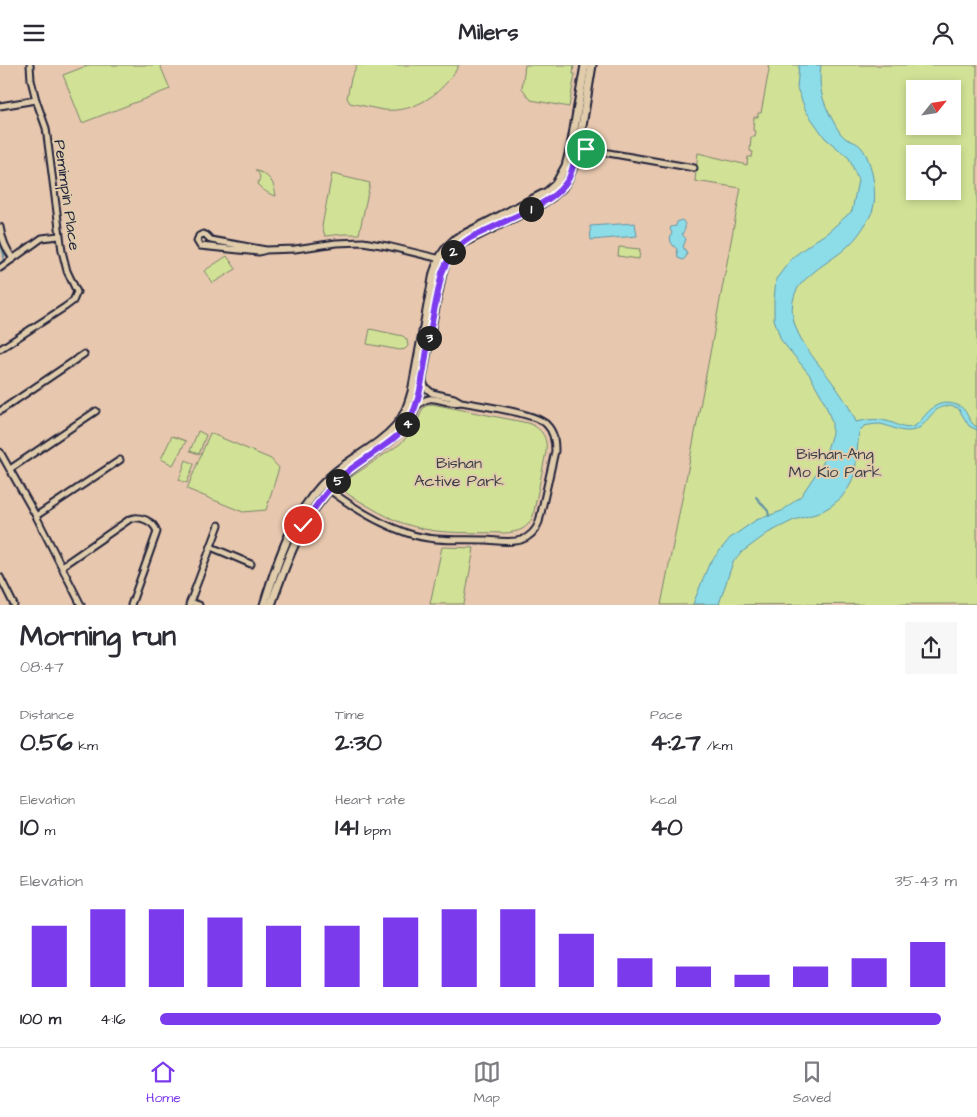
<!DOCTYPE html>
<meta charset="utf-8">
<style>
:root{--surface:#fff;--page:#f7f7f7;--text:#2b2b33;--muted:#7c7c81;--line:#e1e1e2;--accent:#7c3aed}
body{margin:0;font-family:"Architects Daughter",sans-serif;background:var(--page);color:var(--text);height:100vh;display:flex;flex-direction:column;font-size:19px;white-space:nowrap}
*{box-sizing:border-box;margin:0}
p{font-size:16px;color:var(--muted)}
.icon{flex:none;width:28px;height:28px;fill:none;stroke:currentColor;stroke-width:2;stroke-linecap:round;stroke-linejoin:round}
.map{position:relative;height:540px;overflow:hidden}
.drawer{display:flex;flex-direction:column;background:var(--surface);flex:1}
.drawer>*{flex:none}
.needle{width:32px;rotate:60deg}
.tools{position:absolute;left:906px;top:15px;display:grid;gap:10px}
.tools a{display:grid;place-items:center;width:55px;height:55px;border-radius:0px;background:var(--surface);box-shadow:0 2px 8px #0003;font-size:25px}
.pin{position:absolute;display:grid;place-items:center;width:42px;height:42px;color:#fff;margin:-21px;border:2px solid #fff;border-radius:50%;box-shadow:0 1px 5px #0007}
.km{position:absolute;width:25px;height:25px;margin:-12px;border-radius:50%;background:#222;color:#fff;font-size:14px;line-height:25px;text-align:center}
.round{display:grid;place-items:center;flex:none;width:52px;height:52px;border-radius:0px;background:var(--page)}
.headline{display:flex;align-items:center;justify-content:space-between;height:85px;padding:0 20px}
h1{font-size:28px;font-weight:700;line-height:38px}
.metrics{display:grid;grid-template-columns:repeat(3,1fr);gap:8px;height:85px;padding:5px 20px}
.metrics div{display:grid;align-content:center}
.metrics b{font-size:25px;font-weight:700}
.metrics small{font-size:14px;font-weight:400}
.metrics p{font-size:14px}
.chart{height:140px;padding:10px 20px}
.chart p{display:flex;justify-content:space-between}
.chart svg{width:100%;height:90px;margin-top:5px;stroke:var(--accent);stroke-width:6}
ul{padding:0 20px;list-style:none;font-size:16px}
li{display:grid;grid-template-columns:80px 60px 1fr;align-items:center;height:38px}
li i{height:12px;border-radius:6px;background:var(--accent)}
header{display:flex;justify-content:space-between;align-items:center;height:65px;padding:0 20px;background:var(--surface);font-size:22px;font-weight:700}
.tab-bar{display:flex;justify-content:space-around;align-items:center;height:70px;border-top:1px solid var(--line);background:var(--surface);font-size:14px;color:var(--muted)}
.tab-bar a{display:grid;justify-items:center;gap:2px}
.tab-bar .on{color:var(--accent)}
.map>svg:first-child{display:block}
.green{fill:#d1e296;stroke:#7a8268;fill-rule:evenodd}
.water{fill:#8ddde8;stroke:#6292a3}
.lines{fill:none;stroke-linecap:round;stroke-linejoin:round}
.stream{stroke:#6292a3;stroke-width:2}
.minor-casing{stroke:#22223b;stroke-width:9}
.secondary-casing{stroke:#22223b;stroke-width:11}
.minor{stroke:#e0ccab;stroke-width:5}
.secondary{stroke:#e0ccab;stroke-width:7}
.route-casing{stroke:#fff;stroke-width:10}
.route{stroke:#7c3aed;stroke-width:6}
.labels{text-anchor:middle;stroke-width:4;stroke-linejoin:round;paint-order:stroke}
.street-label{font-size:16px;fill:#22223b;stroke:#e0ccab}
.park-label{font-size:16px;fill:#3c3f49;stroke:#e0ccab}
</style>
<header><svg class="icon" aria-label="menu" viewBox="0 0 24 24"><path d="M4 6h16M4 12h16M4 18h16"/></svg>Milers<svg class="icon" aria-label="person" viewBox="0 0 24 24"><circle cx="12" cy="8" r="4"/><path d="M4 21q1-7 8-7t8 7"/></svg></header>
<div class="map">
<svg width="977" height="540" viewBox="0 0 977 540">
<rect width="100%" height="100%" fill="#e7c7ae"/>
<filter id="ink" filterUnits="userSpaceOnUse"><feTurbulence type="fractalNoise" baseFrequency=".02" numOctaves="2"/><feDisplacementMap in="SourceGraphic" scale="10" xChannelSelector="R" yChannelSelector="G"/><feConvolveMatrix kernelMatrix="1 2 1 2 8 2 1 2 1" color-interpolation-filters="sRGB"/></filter>
<g filter="url(#ink)">
<g class="green">
<polygon points="89,0 160,0 170,24 82,58 63,10"/>
<path d="M357 0H459C444 27 416 48 384 45 372 43 361 40 350 38L347 33 351 13Z"/>
<polygon points="525,0 574,0 573,9 575,9 569,42 531,35 522,23"/>
<path d="M768 0H977V539L661 540 693 379 741 123 695 116 698 88 747 100 748 92H752L753 87 750 86 751 72H755L756 66 753 65 754 52H758V48H761L769 5ZM915 24H952V61H915ZM915 89H952V126H915Z"/>
<path d="M255 105C269 110 274 116 276 131 268 129 263 125 257 119 262 113 260 109 255 105Z"/>
<polygon points="332,109 370,118 359,169 343,169 325,171 322,161"/>
<polygon points="619,182 640,184 639,194 618,191"/>
<polygon points="227,191 236,204 213,218 204,206"/>
<polygon points="370,264 403,271 407,275 408,281 405,284 400,285 367,279"/>
<path d="M432 339 528 358C541 363 548 372 546 387L533 451C528 464 518 467 505 468 475 467 440 470 412 461 389 455 369 441 349 430L345 426 344 421 348 414 400 379 409 370 415 362 423 343 426 341Z"/>
<polygon points="198,366 206,370 199,389 190,386"/>
<polygon points="210,368 271,394 279,403 266,445 243,447 187,424"/>
<polygon points="172,371 186,376 173,400 161,394"/>
<polygon points="186,395 194,399 187,418 179,415"/>
<polygon points="442,482 474,483 464,539 430,539"/>
</g>
<g class="water">
<path d="M799 0H821C818 22 822 35 832 54 836 61 839 68 845 73 850 76 857 77 861 82 869 91 873 109 874 121 875 128 875 137 873 144 871 152 858 172 851 178 841 189 826 197 815 206 806 214 797 220 794 232 784 265 818 296 835 321 843 332 851 344 856 357 866 355 876 353 886 356 895 357 902 365 912 362 916 361 918 358 921 355 931 343 939 334 957 340 968 343 967 357 977 362V365L969 361 958 343C932 334 930 360 915 365 901 369 892 361 880 359 874 359 869 360 864 361L859 367 855 408 849 422 841 433 831 441 819 448 794 455 768 468 742 487 733 497 719 539H693L709 499 730 473 756 455 782 446 801 431 823 398 832 368V358L828 346 821 330 809 309 781 275 774 254V235L776 214 793 192 813 177 827 168 852 146 858 115 849 93 825 73 806 46 797 23Z"/>
<path d="M681 155 683 156C686 160 686 164 682 169L686 174 683 182 687 188 686 192 683 195 678 193 677 184C672 180 668 175 672 168L670 164 671 162 676 161 677 157Z"/>
<polygon points="635,158 637,171 591,175 590,161"/>
</g>
<g class="lines">
<g class="stream">
<polyline points="0,176 4,190 3,196 0,198"/>
<polyline points="756,432 768,446 769,451"/>
</g>
<g class="minor-casing">
<g id="minor">
<polyline points="0,41 36,35"/>
<polyline points="574,82 694,103"/>
<path d="M0 162C2 175 6 183 13 194"/>
<polyline points="266,185 211,175 206,170 203,169 199,171 197,176 200,181 259,187 266,185 295,184 336,178 363,177 387,181 441,194"/>
<polyline points="0,203 42,173 59,171"/>
<polyline points="0,284 65,242 73,236 77,227 67,206 62,186 46,63 36,35 31,15 30,0"/>
<path d="M417 341C434 325 442 341 460 337"/>
<polyline points="0,346 84,289"/>
<polyline points="0,387 36,451 81,540"/>
<polyline points="10,404 96,346"/>
<path d="M327 423C352 442 377 458 407 468 432 477 460 474 487 475 498 476 510 478 521 475 530 472 536 465 539 457L555 386C555 376 554 367 547 360 537 348 478 340 461 337L454 333 432 328 425 322 423 316"/>
<polyline points="36,451 120,395"/>
<polyline points="211,482 251,499"/>
<path d="M62 501 130 454C139 450 154 456 157 467L131 540"/>
<polyline points="0,512 14,540"/>
<polyline points="190,537 199,540"/>
<polyline points="189,540 219,460"/>
</g>
</g>
<g class="secondary-casing">
<g id="secondary">
<path d="M264 540C278 494 294 445 330 412 350 393 378 382 396 361 405 352 409 338 412 327L434 208C440 191 443 185 457 173L547 127 556 119 566 101 571 82 585 0"/>
<path d="M271 540C288 491 305 444 345 409 366 390 396 378 411 352 420 335 423 306 427 286 431 260 437 234 442 208L446 196 462 178 539 140 553 131 562 123 568 114 573 102 581 67 592 0"/>
</g>
</g>
<use href="#minor" class="minor"/>
<use href="#secondary" class="secondary"/>
</g>
</g>
<g class="lines" filter="url(#ink)">
<g class="route-casing">
<path id="route" d="M303 460C315 441 329 422 347 407 364 393 386 382 402 366 421 344 423 306 428 279 432 255 437 231 442 208 448 192 456 182 470 173 484 166 498 160 512 153 533 143 557 134 569 113 573 103 575 93 578 83L586 84"/>
</g>
<use href="#route" class="route"/>
</g>
<g class="labels">
<g class="street-label">
<text transform="translate(68 130) rotate(82)" y="6">Pemimpin Place</text>
</g>
<g class="park-label">
<text x="835" y="394">Bishan-Ang<tspan x="835" dy="18">Mo Kio Park</tspan></text>
<text x="459" y="403">Bishan<tspan x="459" dy="18">Active Park</tspan></text>
</g>
</g>
</svg>
<div class="tools">
<a><svg class="needle" viewBox="-14 -14 28 28"><path d="M0-13l5 13h-10z" fill="#e53935"/><path d="M0 13l5-13h-10z" fill="#7c7c81"/></svg></a>
<a><svg class="icon" aria-label="locate" viewBox="0 0 24 24"><circle cx="12" cy="12" r="6"/><path d="M12 2v4M12 18v4M2 12h4M18 12h4"/></svg></a>
</div>
<div class="pin" style="left:586px;top:84px;background:#1e9e55"><svg class="icon" aria-label="arrive" viewBox="0 0 24 24"><path d="M6 21V4h12l-3 4 3 4H6"/></svg></div>
<div class="pin" style="left:303px;top:460px;background:#d93025"><svg class="icon" aria-label="check" viewBox="0 0 24 24"><path d="M5 12l5 5 9-10"/></svg></div>
<b class="km" style="left:531px;top:144px">1</b>
<b class="km" style="left:453px;top:187px">2</b>
<b class="km" style="left:429px;top:273px">3</b>
<b class="km" style="left:407px;top:359px">4</b>
<b class="km" style="left:338px;top:416px">5</b>
</div>
<section class="drawer">
<div class="headline"><div><h1>Morning run</h1><p>08:47</p></div><a class="round"><svg class="icon" aria-label="share" viewBox="0 0 24 24"><path d="M12 15V3M7 8l5-5 5 5M5 13v7h14v-7"/></svg></a></div>
<div class="metrics">
<div><p>Distance</p><b>0.56<small> km</small></b></div>
<div><p>Time</p><b>2:30</b></div>
<div><p>Pace</p><b>4:27<small> /km</small></b></div>
</div>
<div class="metrics">
<div><p>Elevation</p><b>10<small> m</small></b></div>
<div><p>Heart rate</p><b>141<small> bpm</small></b></div>
<div><p>kcal</p><b>40</b></div>
</div>
<div class="chart"><p><span>Elevation</span>35–43 m</p>
<svg viewBox="0 0 160 44" preserveAspectRatio="none"><path d="M5 44V14M15 44V6M25 44V6M35 44V10M45 44V14M55 44V14M65 44V10M75 44V6M85 44V6M95 44V18M105 44V30M115 44V34M125 44V38M135 44V34M145 44V30M155 44V22"/></svg>
</div>
<ul>
<li><b>100 m</b>4:16<i style="width:98%"></i></li>
</ul>
</section>
<nav class="tab-bar">
<a class="on"><svg class="icon" aria-label="home" viewBox="0 0 24 24"><path d="M3 11l9-7 9 7M6 9v11h12V9"/></svg>Home</a>
<a><svg class="icon" aria-label="map" viewBox="0 0 24 24"><path d="M3 6l6-2 6 2 6-2v14l-6 2-6-2-6 2zM9 4v14M15 6v14"/></svg>Map</a>
<a><svg class="icon" aria-label="saved" viewBox="0 0 24 24"><path d="M7 4h10v16l-5-4-5 4z"/></svg>Saved</a>
</nav>
